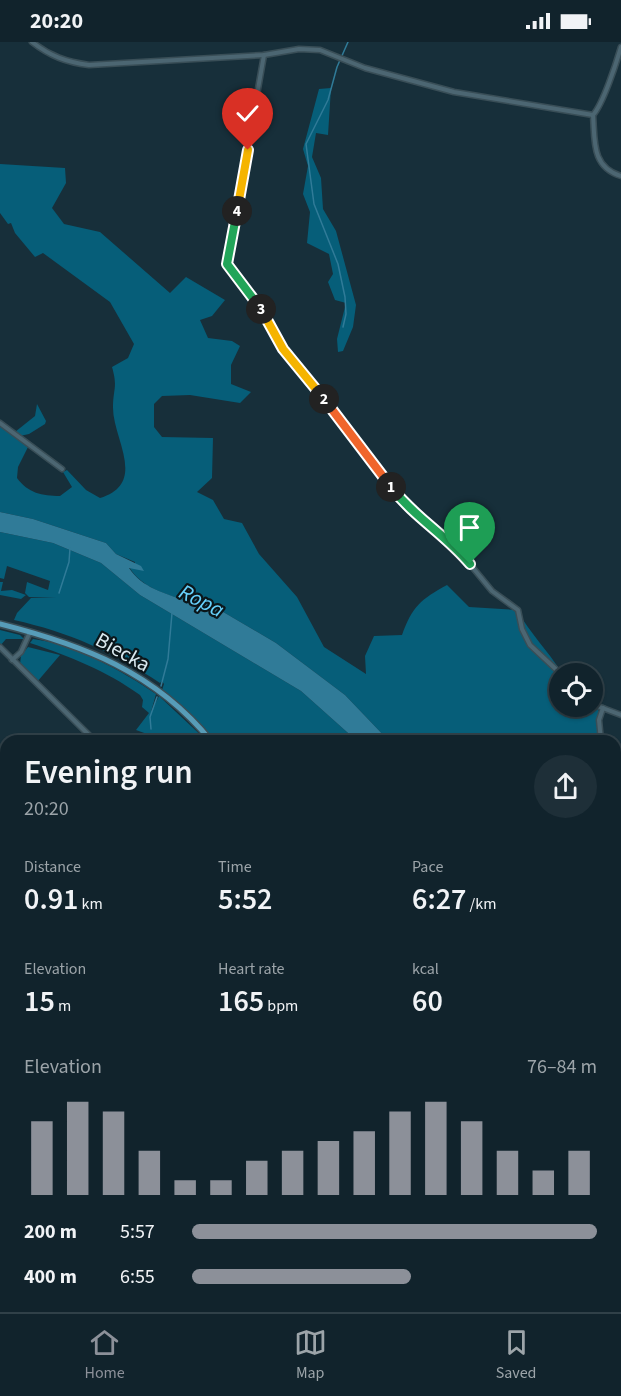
<!DOCTYPE html>
<meta charset="utf-8">
<style>
:root{--surface:#11232c;--page:#1e2f38;--text:#f1f3f6;--muted:#9ca4a9;--line:#304048;--accent:#8c9099}
body{margin:0;font-family:"Source Sans 3",sans-serif;background:var(--page);color:var(--text);height:100vh;display:flex;flex-direction:column;font-size:22px;white-space:nowrap}
*{box-sizing:border-box;margin:0}
p{font-size:20px;color:var(--muted)}
.icon{flex:none;width:33px;height:33px;fill:none;stroke:currentColor;stroke-width:2;stroke-linecap:round;stroke-linejoin:round}
.map{position:relative;flex:1;overflow:hidden}
.side{position:absolute;left:0px;top:693px;width:621px;height:578px;display:flex;flex-direction:column;background:var(--surface);border-radius:18px 18px 0 0;box-shadow:0 2px 4px #0004,0 0 0 2px var(--line)}
.side>*{flex:none}
.buttons{position:absolute;left:549px;top:621px;display:grid;gap:12px}
.buttons a{display:grid;place-items:center;width:54px;height:54px;border-radius:50%;background:var(--surface);box-shadow:0 2px 4px #0004,0 0 0 2px var(--line);font-size:30px}
.pin{position:absolute;display:grid;place-items:center;width:51px;height:51px;color:#fff;margin:-62px -26px;border-radius:50% 50% 50% 0;rotate:-45deg;box-shadow:0 0 6px #0007}
.pin .icon{rotate:45deg}
.km{position:absolute;width:30px;height:30px;margin:-15px;border-radius:50%;background:#222;color:#fff;font-size:16px;line-height:30px;text-align:center}
.round{display:grid;place-items:center;flex:none;width:63px;height:63px;border-radius:32px;background:var(--page)}
.headline{display:flex;align-items:center;justify-content:space-between;height:102px;padding:0 24px}
h1{font-size:33px;font-weight:600;line-height:45px}
.figures{display:grid;grid-template-columns:repeat(3,1fr);gap:9px;height:102px;padding:6px 24px}
.figures div{display:grid;align-content:center}
.figures b{font-size:30px;font-weight:600}
.figures small{font-size:16px;font-weight:400}
.figures p{font-size:16px}
.chart{height:168px;padding:12px 24px}
.chart p{display:flex;justify-content:space-between}
.chart svg{width:100%;height:108px;margin-top:6px;stroke:var(--accent);stroke-width:6}
ul{padding:0 24px;list-style:none;font-size:20px}
li{display:grid;grid-template-columns:96px 72px 1fr;align-items:center;height:45px}
li i{height:15px;border-radius:8px;background:var(--accent)}
.status{display:flex;justify-content:space-between;align-items:center;height:42px;padding:0 30px;background:var(--surface);direction:ltr}
.status svg{height:16px;fill:currentColor}
.tabs{display:flex;justify-content:space-around;align-items:center;height:84px;border-top:2px solid var(--line);background:var(--surface);font-size:16px;color:var(--muted)}
.tabs a{display:grid;justify-items:center;gap:3px}
.tabs .on{color:var(--accent)}
.map>svg:first-child{display:block}
.green{fill:#065e79}
.water{fill:#307b98}
.lines{fill:none;stroke-linecap:round;stroke-linejoin:round}
.stream{stroke:#307b98;stroke-width:1.5}
.minor-casing{stroke:#394e57;stroke-width:7}
.major-casing{stroke:#394e57;stroke-width:8}
.minor{stroke:#4c6672;stroke-width:4}
.major{stroke:#579cb8;stroke-width:5}
.rail{stroke:#c4d4db;stroke-width:1.5;stroke-dasharray:3 6;stroke-linecap:butt}
.split-1-casing{stroke:#fff;stroke-width:12}
.split-2-casing{stroke:#fff;stroke-width:12}
.split-3-casing{stroke:#fff;stroke-width:12}
.split-4-casing{stroke:#fff;stroke-width:12}
.split-5-casing{stroke:#fff;stroke-width:12}
.split-1{stroke:#22a559;stroke-width:8}
.split-2{stroke:#f0652b;stroke-width:8}
.split-3{stroke:#f5b400;stroke-width:8}
.split-4{stroke:#22a559;stroke-width:8}
.split-5{stroke:#f5b400;stroke-width:8}
.labels{text-anchor:middle;stroke-width:4.5;stroke-linejoin:round;paint-order:stroke}
.street-label{font-size:21px;fill:#dae9ef;stroke:#0b161a}
.water-label{font-size:22px;font-style:italic;fill:#67d2fd;stroke:#0b161a}
</style>
<div class="status"><b>20:20</b><svg viewBox="0 0 49 12"><path d="M0 12V9h3v3zM5 12V6h3v6zM10 12V3h3v9zM15 12V0h3v12zM26 1h20v11H26zM47 4h2v5h-2z"/></svg></div>
<div class="map">
<svg width="621" height="1270" viewBox="0 0 621 1270">
<rect width="100%" height="100%" fill="#172f3a"/>
<g class="green">
<polygon points="331,46 328,93 316,91 312,115 321,136 323,167 336,189 356,263 353,285 343,309 338,310 337,297 346,261 335,258 328,240 333,232 329,212 307,201 310,170 303,152 308,124 303,107 319,47"/>
<path d="M0 122 65 126 66 141 52 166 64 182 100 190 170 251 186 235 225 258 212 274 200 278 208 296 232 299 240 304 231 323V342L251 350 240 361 190 353 162 354 154 362V385L162 395 213 396 212 436 197 450 213 458 224 477 242 481 259 512 297 555 324 605 366 632 365 614 374 594 402 593C412 565 421 557 447 543L469 565 517 568C530 591 548 609 562 631L560 632V664L593 663 599 669 597 699H389L345 653 276 601 196 554 186 559C164 551 142 546 129 525L135 526V520L116 512 106 501 33 477 0 470V382L29 403 18 425 17 436C28 451 42 454 60 454L72 445 63 430 67 428 86 448 100 456C148 441 113 397 113 366 113 346 118 346 112 325L128 316 134 302 110 260 43 211 35 215 15 191 11 181 8 182 0 171Z"/>
<polygon points="37,362 46,379 45,382 29,392 20,394 15,390 35,374"/>
<path d="M0 490 53 501 101 521 140 553 301 649 357 699H214L162 648 164 642 162 639 160 641C114 610 68 590 14 578L17 571 31 556H56L29 555 25 551 27 540 48 548 50 539 7 524 4 537 0 536Z"/>
<polygon points="0,540 3,540 1,549 12,548 26,553 21,557 0,553"/>
<polygon points="0,588 20,593 24,597 6,597 0,604"/>
<path d="M33 597C73 602 123 629 156 652L151 670 159 654 207 699H148L147 692 136 688 149 671 142 665 143 658 140 653C105 628 71 615 30 601Z"/>
<polygon points="28,605 60,613 37,640 20,622 21,614"/>
<polygon points="621,817 621,868 615,871 615,818"/>
<polygon points="0,1039 6,1046 6,1114 0,1081 4,1073 0,1069"/>
<polygon points="621,1125 621,1270 605,1270 605,1265 615,1264 615,1127"/>
<polygon points="6,1137 6,1219 2,1224 6,1235 0,1235 0,1141"/>
<polygon points="404,1264 487,1265 487,1270 402,1270"/>
<polygon points="319,1265 319,1264 352,1265 350,1270 320,1270"/>
</g>
<path class="water" d="M0 470 33 477 106 501 116 512 141 524 144 529 129 526C142 546 165 551 186 559L196 554 276 601 345 653 389 699H357L301 649 140 553 101 521 53 501 0 490Z"/>
<g class="lines">
<g class="stream">
<polyline points="343,285 346,272 345,255 338,222 314,162 306,102 328,58 337,25 348,0"/>
<polyline points="59,551 69,520 70,506"/>
<polyline points="161,644 168,617 172,571"/>
<polyline points="151,687 150,675 157,655"/>
<polyline points="615,973 621,973"/>
<polyline points="605,1264 606,1270"/>
</g>
<g class="minor-casing">
<g id="minor">
<path d="M32 0C50 14 66 20 89 23L264 13 299 7 320 8 365 26 454 50 593 73C595 98 591 125 621 134"/>
<polyline points="264,13 227,222 233,233 255,257 283,307 355,395 393,447 425,480 450,498 492,549 518,568 522,587 530,603 561,632"/>
<path d="M593 73C603 62 616 22 621 5"/>
<polyline points="0,381 62,427"/>
<polyline points="0,605 95,699"/>
<polyline points="12,618 21,610 30,590"/>
<polyline points="592,662 621,673"/>
<polyline points="601,699 599,678 603,666"/>
<polyline points="615,737 621,751"/>
<polyline points="0,1007 6,1013"/>
<polyline points="315,1264 316,1270"/>
</g>
</g>
<g class="major-casing">
<g id="major">
<path d="M0 582C83 603 155 630 211 699"/>
<polyline points="353,1270 355,1264"/>
</g>
</g>
<use href="#minor" class="minor"/>
<use href="#major" class="major"/>
<g class="rail">
<polyline points="0,1024 6,1032"/>
<polyline points="129,1264 131,1270"/>
</g>
</g>
<g class="lines">
<g class="split-1-casing">
<path id="split-1" d="M391 445C414 475 446 493 470 522"/>
</g>
<g class="split-2-casing">
<polyline id="split-2" points="324,357 391,445"/>
</g>
<g class="split-3-casing">
<polyline id="split-3" points="261,267 283,307 324,357"/>
</g>
<g class="split-4-casing">
<polyline id="split-4" points="237,169 227,222 261,267"/>
</g>
<g class="split-5-casing">
<polyline id="split-5" points="237,169 248,108"/>
</g>
<use href="#split-1" class="split-1"/>
<use href="#split-2" class="split-2"/>
<use href="#split-3" class="split-3"/>
<use href="#split-4" class="split-4"/>
<use href="#split-5" class="split-5"/>
</g>
<g class="labels">
<g class="street-label">
<text transform="translate(123 610) rotate(29)" y="7">Biecka</text>
</g>
<g class="water-label">
<text transform="translate(202 558) rotate(27)" y="8">Ropa</text>
</g>
</g>
</svg>
<div class="buttons">
<a><svg class="icon" aria-label="locate" viewBox="0 0 24 24"><circle cx="12" cy="12" r="6"/><path d="M12 2v4M12 18v4M2 12h4M18 12h4"/></svg></a>
</div>
<div class="pin" style="left:470px;top:522px;background:#1e9e55"><svg class="icon" aria-label="arrive" viewBox="0 0 24 24"><path d="M6 21V4h12l-3 4 3 4H6"/></svg></div>
<div class="pin" style="left:248px;top:108px;background:#d93025"><svg class="icon" aria-label="check" viewBox="0 0 24 24"><path d="M5 12l5 5 9-10"/></svg></div>
<b class="km" style="left:391px;top:445px">1</b>
<b class="km" style="left:324px;top:357px">2</b>
<b class="km" style="left:261px;top:267px">3</b>
<b class="km" style="left:237px;top:169px">4</b>
<section class="side">
<div class="headline"><div><h1>Evening run</h1><p>20:20</p></div><a class="round"><svg class="icon" aria-label="share" viewBox="0 0 24 24"><path d="M12 15V3M7 8l5-5 5 5M5 13v7h14v-7"/></svg></a></div>
<div class="figures">
<div><p>Distance</p><b>0.91<small> km</small></b></div>
<div><p>Time</p><b>5:52</b></div>
<div><p>Pace</p><b>6:27<small> /km</small></b></div>
</div>
<div class="figures">
<div><p>Elevation</p><b>15<small> m</small></b></div>
<div><p>Heart rate</p><b>165<small> bpm</small></b></div>
<div><p>kcal</p><b>60</b></div>
</div>
<div class="chart"><p><span>Elevation</span>76–84 m</p>
<svg viewBox="0 0 160 44" preserveAspectRatio="none"><path d="M5 44V14M15 44V6M25 44V10M35 44V26M45 44V38M55 44V38M65 44V30M75 44V26M85 44V22M95 44V18M105 44V10M115 44V6M125 44V14M135 44V26M145 44V34M155 44V26"/></svg>
</div>
<ul>
<li><b>200 m</b>5:57<i style="width:100%"></i></li>
<li><b>400 m</b>6:55<i style="width:54%"></i></li>
</ul>
</section>
</div>
<nav class="tabs">
<a class="on"><svg class="icon" aria-label="home" viewBox="0 0 24 24"><path d="M3 11l9-7 9 7M6 9v11h12V9"/></svg>Home</a>
<a><svg class="icon" aria-label="map" viewBox="0 0 24 24"><path d="M3 6l6-2 6 2 6-2v14l-6 2-6-2-6 2zM9 4v14M15 6v14"/></svg>Map</a>
<a><svg class="icon" aria-label="saved" viewBox="0 0 24 24"><path d="M7 4h10v16l-5-4-5 4z"/></svg>Saved</a>
</nav>
